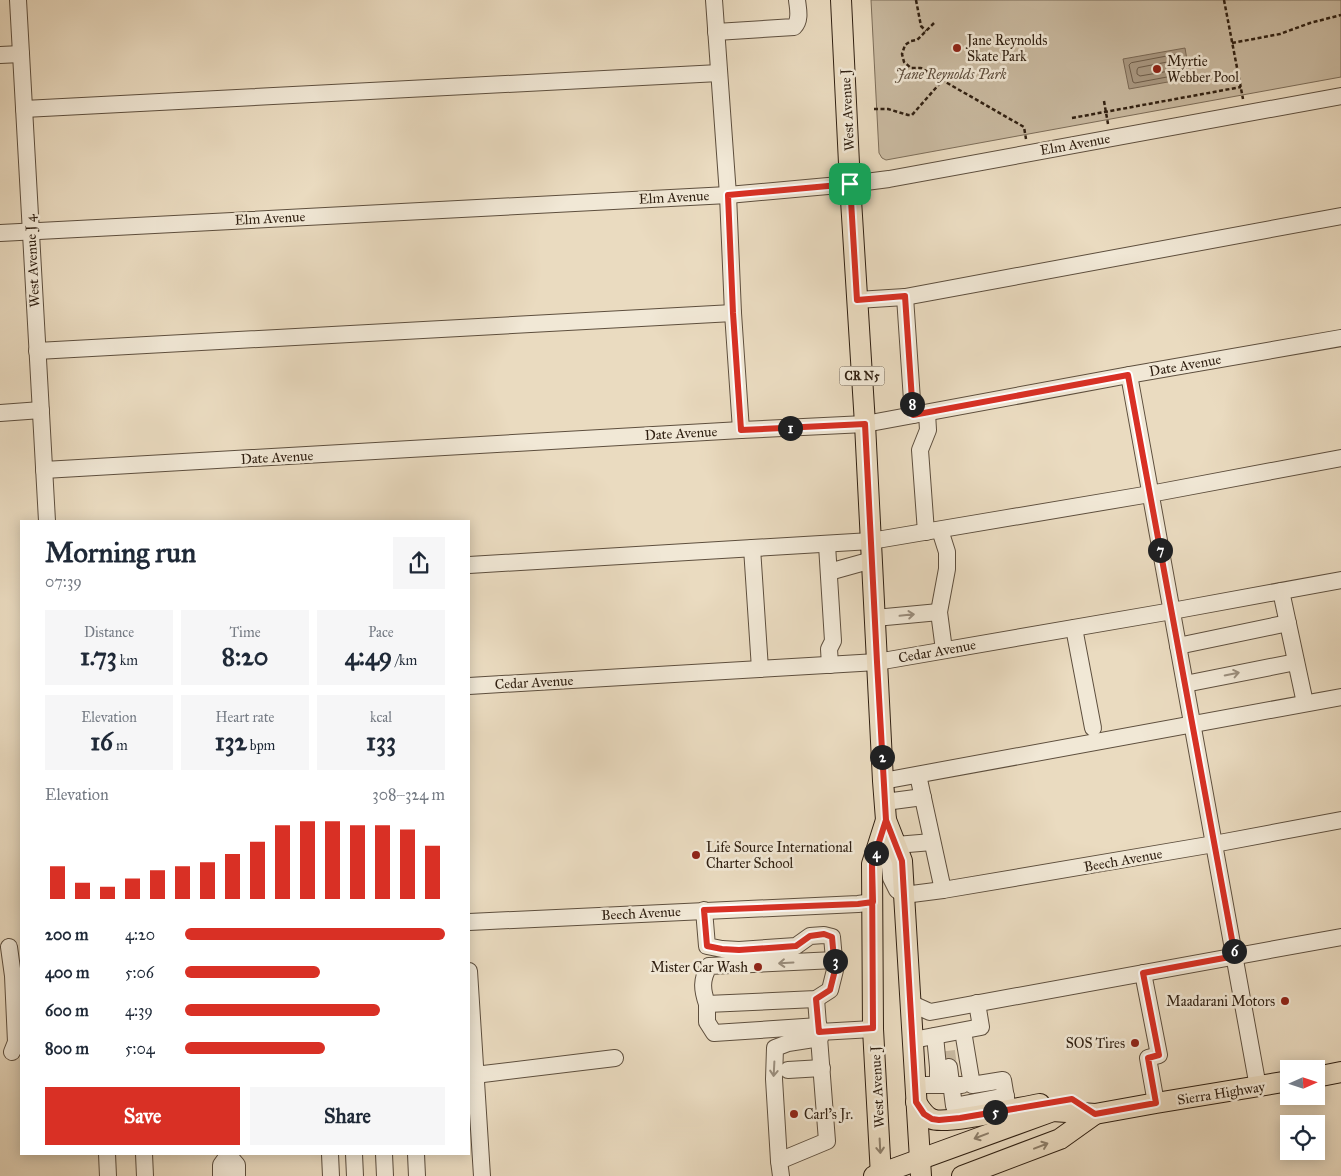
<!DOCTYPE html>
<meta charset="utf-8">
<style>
:root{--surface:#fff;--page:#f6f6f7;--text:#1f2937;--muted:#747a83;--accent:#d93025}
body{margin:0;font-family:"IM FELL Great Primer",serif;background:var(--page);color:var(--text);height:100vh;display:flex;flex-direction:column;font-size:19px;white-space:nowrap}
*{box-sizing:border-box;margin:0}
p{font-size:16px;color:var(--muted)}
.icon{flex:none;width:28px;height:28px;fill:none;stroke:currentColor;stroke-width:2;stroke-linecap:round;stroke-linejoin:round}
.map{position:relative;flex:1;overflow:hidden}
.side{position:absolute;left:20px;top:520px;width:450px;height:635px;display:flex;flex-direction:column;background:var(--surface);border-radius:0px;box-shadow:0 2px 12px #0003}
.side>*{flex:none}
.needle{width:32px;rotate:87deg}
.fabs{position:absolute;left:1280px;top:1060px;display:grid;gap:10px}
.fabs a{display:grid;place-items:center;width:45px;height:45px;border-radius:0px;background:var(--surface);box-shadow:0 2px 12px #0003;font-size:25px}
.pin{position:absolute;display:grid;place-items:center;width:42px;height:42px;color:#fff;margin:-21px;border-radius:10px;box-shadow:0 2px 8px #0006}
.km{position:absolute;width:25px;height:25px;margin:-12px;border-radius:50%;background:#222;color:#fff;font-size:14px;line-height:25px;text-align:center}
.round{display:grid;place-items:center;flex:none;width:52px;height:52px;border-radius:0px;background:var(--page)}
.overview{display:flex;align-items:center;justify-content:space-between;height:85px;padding:0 25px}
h1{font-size:28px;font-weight:700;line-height:38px}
.stats{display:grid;grid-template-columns:repeat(3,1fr);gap:8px;height:85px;padding:5px 25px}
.stats div{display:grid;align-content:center;border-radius:0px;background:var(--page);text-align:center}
.stats b{font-size:25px;font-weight:700}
.stats small{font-size:14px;font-weight:400}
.stats p{font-size:14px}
.chart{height:140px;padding:10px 25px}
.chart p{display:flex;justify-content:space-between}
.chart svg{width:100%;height:90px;margin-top:5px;stroke:var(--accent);stroke-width:6}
.primary-button{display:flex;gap:10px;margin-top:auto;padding:10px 25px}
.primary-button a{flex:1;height:58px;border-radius:0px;background:var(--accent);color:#fff;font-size:20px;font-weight:700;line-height:58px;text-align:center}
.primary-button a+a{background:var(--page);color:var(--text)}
ul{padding:0 25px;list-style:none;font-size:16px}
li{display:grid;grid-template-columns:80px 60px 1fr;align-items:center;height:38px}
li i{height:12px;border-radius:6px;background:var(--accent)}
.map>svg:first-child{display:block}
.green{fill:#cabba2;stroke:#7d6e5a}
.water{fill:#ab9b85;stroke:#7a6a57}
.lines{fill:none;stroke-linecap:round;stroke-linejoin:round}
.shore{stroke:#6e5e4c;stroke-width:1}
.minor-tunnel{stroke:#c5b69d;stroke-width:16;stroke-dasharray:16 8;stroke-linecap:butt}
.minor-casing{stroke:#5e4f3e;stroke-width:18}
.major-casing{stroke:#302012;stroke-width:22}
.path{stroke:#302012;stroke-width:2.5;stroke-dasharray:4 2.5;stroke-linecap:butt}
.minor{stroke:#f1e8d6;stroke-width:16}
.major{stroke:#eadbc0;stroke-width:20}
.oneway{stroke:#9a8e7e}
.oneway2{stroke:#8d7e69}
.route-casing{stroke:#fff;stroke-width:10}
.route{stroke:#d93025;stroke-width:6}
.poi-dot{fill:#8f2418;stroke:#f1e8d6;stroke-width:2}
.labels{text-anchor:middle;stroke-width:5;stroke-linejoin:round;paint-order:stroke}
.shield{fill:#f1e8d6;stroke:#6a5c4d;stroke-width:1}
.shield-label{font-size:12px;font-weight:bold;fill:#302012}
.poi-label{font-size:14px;fill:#302012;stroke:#f1e8d6;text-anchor:start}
.park-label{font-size:14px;font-style:italic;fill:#5e4e3d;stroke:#f1e8d6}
.street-label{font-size:14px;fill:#302012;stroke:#f1e8d6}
</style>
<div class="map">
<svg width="1341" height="1176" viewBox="0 0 1341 1176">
<rect width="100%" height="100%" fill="#eadbc0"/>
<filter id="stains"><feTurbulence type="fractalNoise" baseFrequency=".004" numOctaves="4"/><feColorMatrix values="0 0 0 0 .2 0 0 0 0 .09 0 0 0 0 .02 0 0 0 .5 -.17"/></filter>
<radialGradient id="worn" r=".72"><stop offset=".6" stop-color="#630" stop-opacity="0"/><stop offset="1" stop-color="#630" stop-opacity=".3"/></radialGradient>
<polygon class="green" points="871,0 1341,0 1341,77 886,160 882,158 879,153"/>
<polygon class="water" points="1185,48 1190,78 1129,89 1123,59"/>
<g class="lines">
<g class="shore">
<polygon points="1179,54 1181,56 1184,72 1183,74 1135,83 1133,82 1129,65 1131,63"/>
<polygon points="1174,61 1176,63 1177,67 1175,70 1140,76 1137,74 1137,70 1138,68"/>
</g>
<polyline class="minor-tunnel" points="947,1051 949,1067"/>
<g class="minor-casing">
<g id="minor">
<polyline points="18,0 47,521"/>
<polyline points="714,0 728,195 733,313 741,430"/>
<path d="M716 32 794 27C801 20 798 9 797 0"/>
<polyline points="0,55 21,54"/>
<polyline points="24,109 719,73"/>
<polyline points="0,233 728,195 850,184 889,179 1341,96"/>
<polyline points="905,297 913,415"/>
<polyline points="857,300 905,297 1341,216"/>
<polyline points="37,351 733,313"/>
<polyline points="1129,375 1258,1087"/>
<polyline points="0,413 41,410"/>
<polyline points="44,470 741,430 865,424 1129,375 1341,338"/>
<polyline points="940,530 947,552 947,569 939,612 944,650"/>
<polyline points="926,532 920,450 928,430 927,413"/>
<polyline points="827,545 833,641 829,649 830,665"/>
<polyline points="752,548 760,669"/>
<polyline points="469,565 871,541 1150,494 1341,458"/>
<polyline points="829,572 872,560"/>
<polyline points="1281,591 1305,703"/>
<polyline points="875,618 939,612"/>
<polyline points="1074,628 1093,728"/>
<polyline points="1178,646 1288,623"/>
<polyline points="1185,684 1296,662"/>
<polyline points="469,686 877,662 1172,611 1341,580"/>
<polyline points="918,775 943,890"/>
<polyline points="883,781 1341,697"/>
<polyline points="885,802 923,797"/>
<polyline points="887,833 891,878 897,890 904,895 943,890 1214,844 1341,820"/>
<polyline points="896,845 932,842"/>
<path d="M704 910 707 946 722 949 739 950 796 946 810 936 824 935 832 937 835 970 830 990 816 999 707 1004C702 990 701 980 709 966L835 960"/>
<polyline points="469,922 858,904 873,902"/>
<polyline points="9,947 13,976 16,1042 12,1052"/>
<polyline points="469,971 482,1176"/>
<polyline points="1143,973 1159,1055 1148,1058 1156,1103"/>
<polyline points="910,1003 930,1012 1341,937"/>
<polyline points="707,1004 707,1022 714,1033 819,1026"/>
<polyline points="963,1031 972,1085 1003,1080 1008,1110"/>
<polyline points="819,1032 873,1029"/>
<polyline points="935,1036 938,1067 938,1084"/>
<polyline points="913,1040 981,1027 977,1003"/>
<polyline points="949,1067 954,1106 1006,1096"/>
<polyline points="788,1070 822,1068"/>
<polyline points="475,1075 615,1058"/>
<polyline points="915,1085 962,1085"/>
<polyline points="107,1154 108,1176"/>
<polyline points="144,1154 145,1176"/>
<polyline points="330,1154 331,1176"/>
<polyline points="354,1154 355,1176"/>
<polyline points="384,1154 385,1176"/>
<polyline points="416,1154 417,1176"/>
<polyline points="779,1161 774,1079 775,1048 788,1043 820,1038"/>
<polyline points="221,1176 221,1165 226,1158 231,1158 237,1165 237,1176"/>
<polyline points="781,1176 779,1161 827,1141 816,999"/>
</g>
</g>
<g class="major-casing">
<g id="major">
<polyline points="841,0 850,184 865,424 883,781 886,820 902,861 921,1176"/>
<polyline points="1316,1077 1341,1072"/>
<path d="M916 1102C920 1108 924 1116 932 1119 945 1125 1021 1107 1040 1104"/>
<polyline points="874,1176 1053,1111 1095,1114 1156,1103 1289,1081"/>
<polyline points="881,1176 873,1029 872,864 886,820"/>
<polyline points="962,1176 1060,1139 1095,1114"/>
</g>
</g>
<g class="path">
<polyline points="916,0 921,26 926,31"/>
<polyline points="1224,0 1243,99"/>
<polyline points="934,23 917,40 911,41 905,45 902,54 904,62 911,68 921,68 1024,127 1026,139"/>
<polyline points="1232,43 1280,34 1310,23 1341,15"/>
<polyline points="1104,101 1108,124"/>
<polyline points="874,109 888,109 908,115 912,115 942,81"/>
<polyline points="1072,118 1241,87"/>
</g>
<use href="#minor" class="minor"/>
<use href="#major" class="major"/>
</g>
<defs><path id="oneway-shaft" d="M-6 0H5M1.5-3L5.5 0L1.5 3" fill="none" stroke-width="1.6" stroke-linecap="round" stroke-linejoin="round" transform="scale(1.25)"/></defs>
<g class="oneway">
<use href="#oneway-shaft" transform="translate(907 615) rotate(-6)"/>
<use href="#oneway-shaft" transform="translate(1232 674) rotate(-11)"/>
<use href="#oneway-shaft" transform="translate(786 963) rotate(177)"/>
<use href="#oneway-shaft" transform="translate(774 1069) rotate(93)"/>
</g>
<g class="oneway2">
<use href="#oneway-shaft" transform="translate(981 1136) rotate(159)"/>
<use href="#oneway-shaft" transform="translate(880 1146) rotate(87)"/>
<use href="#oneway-shaft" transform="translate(1041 1146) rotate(-21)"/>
</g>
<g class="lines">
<g class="route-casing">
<polyline id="route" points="850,184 728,195 733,313 741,430 865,424 877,662 886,820 872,864 873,1028 819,1032 816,999 830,990 835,970 832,937 824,934 810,936 796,946 739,950 722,949 707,946 704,910 858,904 873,902 872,864 886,820 902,861 916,1102 924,1114 932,1119 939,1120 960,1118 1072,1099 1095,1114 1156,1103 1148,1058 1159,1055 1143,973 1235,956 1128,375 913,415 905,296 857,300 850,184"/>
</g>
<use href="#route" class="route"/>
</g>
<g class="poi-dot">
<circle cx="957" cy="48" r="5"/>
<circle cx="1157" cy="69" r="5"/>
<circle cx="696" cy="855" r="5"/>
<circle cx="758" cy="967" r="5"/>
<circle cx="1285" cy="1001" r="5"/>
<circle cx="1135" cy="1043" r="5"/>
<circle cx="794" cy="1114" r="5"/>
</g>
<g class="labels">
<rect class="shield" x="839.5" y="366.5" width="45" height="19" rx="4"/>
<g class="shield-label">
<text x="862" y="380">CR N5</text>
</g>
<g class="poi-label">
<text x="967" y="45">Jane Reynolds<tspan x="967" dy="16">Skate Park</tspan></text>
<text x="1167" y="66">Myrtie<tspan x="1167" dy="16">Webber Pool</tspan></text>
<text x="706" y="852">Life Source International<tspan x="706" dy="16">Charter School</tspan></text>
<text x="748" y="972" text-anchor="end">Mister Car Wash</text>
<text x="1275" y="1006" text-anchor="end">Maadarani Motors</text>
<text x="1125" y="1048" text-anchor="end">SOS Tires</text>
<text x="804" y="1119">Carl's Jr.</text>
</g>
<g class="park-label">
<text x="951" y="79">Jane Reynolds Park</text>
</g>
<g class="street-label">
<text transform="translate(847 110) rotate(-93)" y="5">West Avenue J</text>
<text transform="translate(1075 144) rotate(-10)" y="5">Elm Avenue</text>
<text transform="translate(674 197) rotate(-3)" y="5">Elm Avenue</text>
<text transform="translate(270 218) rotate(-3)" y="5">Elm Avenue</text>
<text transform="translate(32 261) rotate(-93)" y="5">West Avenue J 4</text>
<text transform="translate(1185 365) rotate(-10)" y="5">Date Avenue</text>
<text transform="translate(681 433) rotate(-3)" y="5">Date Avenue</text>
<text transform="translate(277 457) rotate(-3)" y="5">Date Avenue</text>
<text transform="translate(937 651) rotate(-10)" y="5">Cedar Avenue</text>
<text transform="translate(534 682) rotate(-3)" y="5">Cedar Avenue</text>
<text transform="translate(1123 860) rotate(-10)" y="5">Beech Avenue</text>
<text transform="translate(641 913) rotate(-3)" y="5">Beech Avenue</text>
<text transform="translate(877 1087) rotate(-93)" y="5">West Avenue J</text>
<text transform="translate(1221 1093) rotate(-9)" y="5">Sierra Highway</text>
</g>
</g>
<rect width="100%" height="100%" filter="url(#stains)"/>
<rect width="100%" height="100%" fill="url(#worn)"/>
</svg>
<div class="fabs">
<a><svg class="needle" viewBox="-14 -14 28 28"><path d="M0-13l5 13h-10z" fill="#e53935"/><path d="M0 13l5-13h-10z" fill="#747a83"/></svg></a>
<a><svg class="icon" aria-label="locate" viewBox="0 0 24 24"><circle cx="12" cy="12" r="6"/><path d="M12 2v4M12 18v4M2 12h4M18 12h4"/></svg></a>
</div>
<div class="pin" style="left:850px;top:184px;background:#1e9e55"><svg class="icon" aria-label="arrive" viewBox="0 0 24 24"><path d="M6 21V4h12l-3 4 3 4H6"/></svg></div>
<b class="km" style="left:790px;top:428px">1</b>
<b class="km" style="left:882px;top:757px">2</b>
<b class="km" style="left:835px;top:961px">3</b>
<b class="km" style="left:876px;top:853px">4</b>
<b class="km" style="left:995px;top:1112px">5</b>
<b class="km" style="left:1234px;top:951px">6</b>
<b class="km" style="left:1160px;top:550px">7</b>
<b class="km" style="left:912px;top:404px">8</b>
<section class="side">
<div class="overview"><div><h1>Morning run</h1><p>07:39</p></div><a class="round"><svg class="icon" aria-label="share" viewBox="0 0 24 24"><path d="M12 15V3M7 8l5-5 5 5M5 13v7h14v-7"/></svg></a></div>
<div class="stats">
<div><p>Distance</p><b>1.73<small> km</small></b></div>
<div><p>Time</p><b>8:20</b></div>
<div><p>Pace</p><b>4:49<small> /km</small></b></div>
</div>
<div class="stats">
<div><p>Elevation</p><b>16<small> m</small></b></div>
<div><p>Heart rate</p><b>132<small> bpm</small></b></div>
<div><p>kcal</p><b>133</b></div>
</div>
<div class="chart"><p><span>Elevation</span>308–324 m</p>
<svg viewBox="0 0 160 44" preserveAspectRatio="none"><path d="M5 44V28M15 44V36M25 44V38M35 44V34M45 44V30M55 44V28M65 44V26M75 44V22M85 44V16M95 44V8M105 44V6M115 44V6M125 44V8M135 44V8M145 44V10M155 44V18"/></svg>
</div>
<ul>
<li><b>200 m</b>4:20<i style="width:100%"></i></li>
<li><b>400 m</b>5:06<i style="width:52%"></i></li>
<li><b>600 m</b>4:39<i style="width:75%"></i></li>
<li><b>800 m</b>5:04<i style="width:54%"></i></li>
</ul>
<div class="primary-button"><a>Save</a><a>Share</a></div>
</section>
</div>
